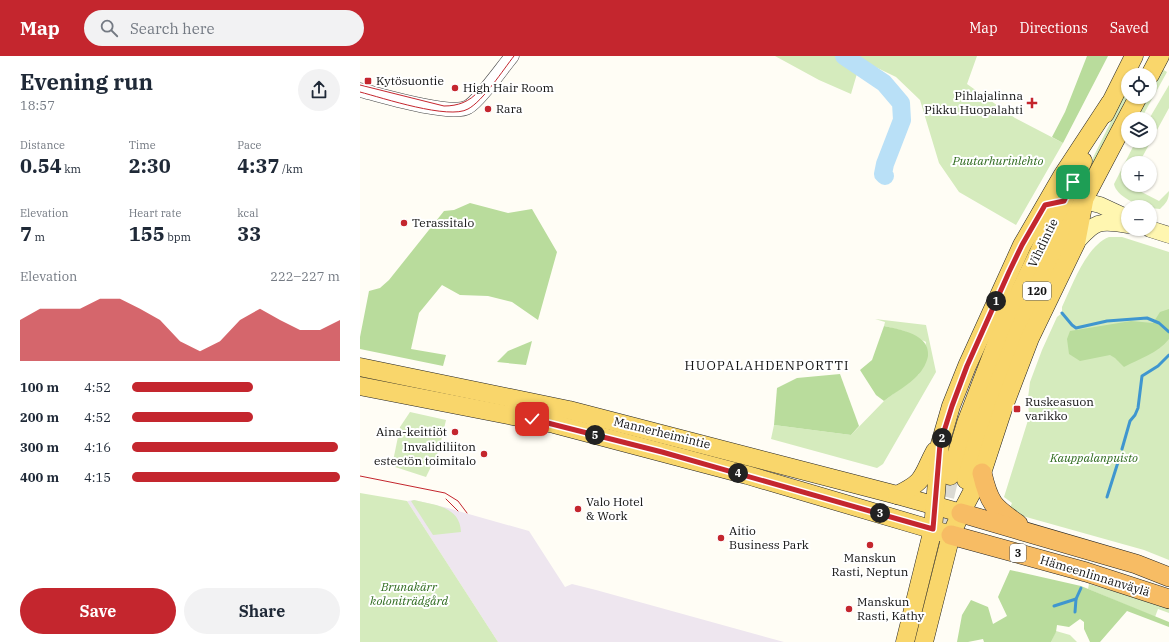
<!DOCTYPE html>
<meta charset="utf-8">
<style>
:root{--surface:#fff;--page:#f2f2f3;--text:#1f2937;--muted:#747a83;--accent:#c4262e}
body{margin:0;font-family:"IBM Plex Serif",serif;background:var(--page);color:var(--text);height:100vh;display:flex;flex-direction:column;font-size:15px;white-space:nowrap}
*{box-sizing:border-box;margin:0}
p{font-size:13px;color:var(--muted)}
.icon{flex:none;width:22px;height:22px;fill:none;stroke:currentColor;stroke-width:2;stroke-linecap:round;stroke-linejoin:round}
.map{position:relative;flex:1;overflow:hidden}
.panel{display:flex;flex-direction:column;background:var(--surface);width:360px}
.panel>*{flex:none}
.controls{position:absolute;left:761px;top:12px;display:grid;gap:8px}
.controls a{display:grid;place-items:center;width:36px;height:36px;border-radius:50%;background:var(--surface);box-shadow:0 1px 3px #0004;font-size:20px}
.pin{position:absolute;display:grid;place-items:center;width:34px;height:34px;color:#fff;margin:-17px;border-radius:8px;box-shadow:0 2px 6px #0006}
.km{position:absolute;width:20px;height:20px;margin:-10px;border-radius:50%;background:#222;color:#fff;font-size:11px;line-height:20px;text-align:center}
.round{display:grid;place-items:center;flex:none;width:42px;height:42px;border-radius:21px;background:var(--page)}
.overview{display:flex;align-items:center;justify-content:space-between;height:68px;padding:0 20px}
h1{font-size:22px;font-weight:700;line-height:30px}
.metrics{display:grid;grid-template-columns:repeat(3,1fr);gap:6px;height:68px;padding:4px 20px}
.metrics div{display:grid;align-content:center}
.metrics b{font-size:20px;font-weight:700}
.metrics small{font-size:11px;font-weight:400}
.metrics p{font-size:11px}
.chart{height:112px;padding:8px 20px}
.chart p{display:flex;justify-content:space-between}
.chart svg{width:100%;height:72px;margin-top:4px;fill:var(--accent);opacity:.7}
.primary-button{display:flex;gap:8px;margin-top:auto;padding:8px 20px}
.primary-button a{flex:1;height:46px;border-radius:24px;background:var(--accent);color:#fff;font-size:16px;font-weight:700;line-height:46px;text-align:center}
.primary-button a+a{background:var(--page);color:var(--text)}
ul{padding:0 20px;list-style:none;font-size:13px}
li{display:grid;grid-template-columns:64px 48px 1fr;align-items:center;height:30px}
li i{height:10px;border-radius:5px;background:var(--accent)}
header{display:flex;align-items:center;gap:24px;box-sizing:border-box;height:56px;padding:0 20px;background:var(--accent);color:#fff}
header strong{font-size:19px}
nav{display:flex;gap:22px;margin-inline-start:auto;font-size:14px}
.search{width:280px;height:36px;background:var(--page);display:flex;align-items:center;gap:10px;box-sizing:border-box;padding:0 14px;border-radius:22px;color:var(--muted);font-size:15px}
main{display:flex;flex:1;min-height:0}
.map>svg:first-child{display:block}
.industrial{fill:#eee6ef}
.green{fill:#d5ebbd}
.forest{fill:#b9dc9c}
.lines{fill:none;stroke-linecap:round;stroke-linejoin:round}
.stream{stroke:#3f96cf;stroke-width:3}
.river{stroke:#b9e0f7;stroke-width:18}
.primary-tunnel{stroke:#dbdad3;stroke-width:18;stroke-dasharray:18 9;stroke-linecap:butt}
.tertiary-casing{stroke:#444;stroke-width:15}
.secondary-casing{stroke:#333;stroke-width:17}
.primary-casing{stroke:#222;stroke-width:19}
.trunk-casing{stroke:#222;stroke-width:20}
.tertiary{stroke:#fff;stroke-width:14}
.secondary{stroke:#fff6b0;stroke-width:16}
.primary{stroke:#f9d66b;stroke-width:18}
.trunk{stroke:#f7bc64;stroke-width:19}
.tram{stroke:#c4262e;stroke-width:1}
.route-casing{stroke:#fff;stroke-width:8}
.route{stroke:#c4262e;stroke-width:5}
.poi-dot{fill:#c4262e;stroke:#fff;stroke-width:1.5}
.labels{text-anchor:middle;stroke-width:4;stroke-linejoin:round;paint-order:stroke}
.shield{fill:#fff;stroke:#585858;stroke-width:1}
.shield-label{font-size:11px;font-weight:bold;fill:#111}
.poi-label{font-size:12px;fill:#111;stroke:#fff;text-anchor:start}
.park-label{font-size:12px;font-style:italic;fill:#2f6b1f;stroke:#fff}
.street-label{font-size:12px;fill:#111;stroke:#fff}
.neighbourhood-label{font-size:13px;letter-spacing:1px;fill:#111;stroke:#fff}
</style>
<header>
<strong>Map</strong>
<div class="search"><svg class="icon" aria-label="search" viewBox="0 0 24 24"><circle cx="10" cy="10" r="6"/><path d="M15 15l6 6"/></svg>Search here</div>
<nav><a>Map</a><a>Directions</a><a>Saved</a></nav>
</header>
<main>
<section class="panel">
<div class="overview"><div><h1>Evening run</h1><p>18:57</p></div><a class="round"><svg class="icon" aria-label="share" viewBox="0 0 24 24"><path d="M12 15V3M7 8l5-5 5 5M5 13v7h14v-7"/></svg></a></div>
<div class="metrics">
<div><p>Distance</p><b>0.54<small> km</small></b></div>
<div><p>Time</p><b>2:30</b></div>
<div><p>Pace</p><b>4:37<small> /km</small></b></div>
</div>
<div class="metrics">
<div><p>Elevation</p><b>7<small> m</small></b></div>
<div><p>Heart rate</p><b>155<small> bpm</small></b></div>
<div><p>kcal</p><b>33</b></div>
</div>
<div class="chart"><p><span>Elevation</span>222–227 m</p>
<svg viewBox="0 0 160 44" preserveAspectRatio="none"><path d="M0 44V19L10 12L20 12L30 12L40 6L50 6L60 12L70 19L80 32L90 38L100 32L110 19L120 12L130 19L140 25L150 25L160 19V44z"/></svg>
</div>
<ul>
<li><b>100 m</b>4:52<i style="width:58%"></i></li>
<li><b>200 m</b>4:52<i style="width:58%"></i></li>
<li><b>300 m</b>4:16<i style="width:99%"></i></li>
<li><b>400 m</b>4:15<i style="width:100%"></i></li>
</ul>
<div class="primary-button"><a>Save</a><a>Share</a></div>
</section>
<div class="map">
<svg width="809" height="586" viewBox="0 0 809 586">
<rect width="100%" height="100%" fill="#fffdf5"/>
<polygon class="industrial" points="54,444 84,451 169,475 205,531 212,528 236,534 424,586 138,586 47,445"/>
<g class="green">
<polygon points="415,0 617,0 607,28 655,62 703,87 656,169 599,136 579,107 560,44 536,21 501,4 491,38 459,24"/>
<polygon points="802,13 807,16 781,63 776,63 788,41 790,41 790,36"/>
<path d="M809 29V52L779 107H768V129L799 145 809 135C809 144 806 147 800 153L790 152V151C779 151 756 140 754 128L776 85H790L789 63Z"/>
<polygon points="768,31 768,40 754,71 722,134 718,132"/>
<path d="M749 181H762L809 196V504L784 494 659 459 649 454 652 447 644 441 669 361 668 342 670 326 682 294 697 261 702 257V251C712 230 726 190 749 181Z"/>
<polygon points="515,263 566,269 576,316 523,408 517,412 411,383 414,369 491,379 524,345 559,318 566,286 544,275 524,270 525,266"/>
<polygon points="50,356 86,364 79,394 66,421 32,410 40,371"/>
<polygon points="0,437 47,445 138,586 0,586"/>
<path d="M54 444C74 449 100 450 101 476L73 479 51 445Z"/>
<polygon points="729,528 809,551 809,557 798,553 795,561 728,533"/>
<polygon points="696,575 710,579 717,586 691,586"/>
</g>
<g class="forest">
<polygon points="727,0 748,0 703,87 692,81 705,56"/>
<polygon points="110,147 148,157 172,153 197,196 178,264 152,246 128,240 100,239 82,229 59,257 51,293 86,299 83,310 0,293 0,281 9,235 20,232 29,224 84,155 94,154"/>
<path d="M809 253V283C798 297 779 303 764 311L755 302 750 299 720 305 709 298 707 283 710 275 771 265 793 267 800 256Z"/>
<path d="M524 270C541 274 570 278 568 300 567 306 563 314 558 319 549 329 535 336 524 345L516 339 500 314 512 304Z"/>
<polygon points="172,285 166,309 137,306 148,295"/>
<polygon points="480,318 499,370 491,379 414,369 417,332 437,322"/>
<polygon points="650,514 721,530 809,566 809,571 767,555 740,586 730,586 724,573 724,566 720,563 709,571 697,569 696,576 691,586 624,586 623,583 608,586 597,586 602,559 611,544 628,551 633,568 647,560 638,541"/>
</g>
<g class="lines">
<g class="stream">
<polyline points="702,257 712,269 716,272 747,265 787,262 799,267 809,276"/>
<polyline points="762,393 770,365 775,359 778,352 782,320 798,310 809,299"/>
<polyline points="747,441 759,403"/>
<polyline points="694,550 716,543"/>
<polyline points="715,556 716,543 721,532"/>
</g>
<polyline class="river" points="484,0 524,27 541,47 542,64 525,108 523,118 525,120"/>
<polyline class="primary-tunnel" points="579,467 590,420"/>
<g class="tertiary-casing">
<path id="tertiary" d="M0 34C21 39 91 61 108 51 119 45 142 12 152 0"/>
</g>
<g class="secondary-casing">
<g id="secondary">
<polyline points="724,145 740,149 768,162"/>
<polyline points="790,173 809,179"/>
<path d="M716 187C735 165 739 164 768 169"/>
</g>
</g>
<g class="primary-casing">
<g id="primary">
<polyline points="790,19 800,0"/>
<polyline points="745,58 774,0"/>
<polyline points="0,311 209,354 537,439 601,457"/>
<polyline points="0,330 194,368 387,419 591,479"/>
<polyline points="590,420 606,367 643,270 723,105"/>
<polyline points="606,424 621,372 658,277 681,225 778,41"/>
<path d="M537 439C566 425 561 421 575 395"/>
<polyline points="545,586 573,473 580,388 591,350 607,310 662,189 702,120 750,47"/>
<polyline points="564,586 591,479 601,457 622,417 644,350 670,282 716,187 724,145"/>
</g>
</g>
<g class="trunk-casing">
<g id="trunk">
<path d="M622 417C629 447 633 451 658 468"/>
<polyline points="601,457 776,508 809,521"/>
<polyline points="591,479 726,516 809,543"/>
</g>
</g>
<use href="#tertiary" class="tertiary"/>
<use href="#secondary" class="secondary"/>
<use href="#primary" class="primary"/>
<use href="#trunk" class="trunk"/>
<g class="tram">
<path d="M0 29 84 50C98 50 109 46 119 35"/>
<path d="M0 36C23 42 89 64 108 53 123 45 143 14 154 0"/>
<polyline points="0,420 85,437 98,445 107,457"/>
<polyline points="86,443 98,455"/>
</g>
</g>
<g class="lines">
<g class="route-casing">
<polyline id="route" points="172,363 302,396 573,473 580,388 592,350 607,310 649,216 662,189 685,149 704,145 713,126"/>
</g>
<use href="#route" class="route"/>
</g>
<g class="poi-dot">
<rect x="4" y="21" width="8" height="8" rx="2"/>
<circle cx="95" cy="32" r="4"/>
<path d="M670 41h4v4h4v4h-4v4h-4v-4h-4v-4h4z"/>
<circle cx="128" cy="53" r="4"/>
<circle cx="44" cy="167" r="4"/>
<rect x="653" y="349" width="8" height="8" rx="2"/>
<circle cx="95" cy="376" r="4"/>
<circle cx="124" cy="398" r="4"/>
<circle cx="218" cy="453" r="4"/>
<circle cx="361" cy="482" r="4"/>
<circle cx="510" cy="489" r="4"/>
<circle cx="489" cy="553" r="4"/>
</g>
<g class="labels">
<g class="shield">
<rect x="663" y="226" width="28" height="18" rx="3"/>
<rect x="650" y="488" width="16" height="18" rx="3"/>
</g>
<g class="shield-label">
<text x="677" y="239">120</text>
<text x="658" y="501">3</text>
</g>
<g class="poi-label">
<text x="16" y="29">Kytösuontie</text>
<text x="103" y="36">High Hair Room</text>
<text x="663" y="44" text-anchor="end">Pihlajalinna<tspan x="663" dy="14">Pikku Huopalahti</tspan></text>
<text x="136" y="57">Rara</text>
<text x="52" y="171">Terassitalo</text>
<text x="665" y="350">Ruskeasuon<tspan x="665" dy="14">varikko</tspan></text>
<text x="87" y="380" text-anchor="end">Aina-keittiöt</text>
<text x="116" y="395" text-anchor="end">Invalidiliiton<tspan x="116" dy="14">esteetön toimitalo</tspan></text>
<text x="226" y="450">Valo Hotel<tspan x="226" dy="14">&amp; Work</tspan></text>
<text x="369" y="479">Aitio<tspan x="369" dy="14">Business Park</tspan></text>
<text x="510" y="506" text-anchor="middle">Manskun<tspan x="510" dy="14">Rasti, Neptun</tspan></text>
<text x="497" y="550">Manskun<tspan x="497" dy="14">Rasti, Kathy</tspan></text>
</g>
<g class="park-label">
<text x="638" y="109">Puutarhurinlehto</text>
<text x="734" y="406">Kauppalanpuisto</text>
<text x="49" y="535">Brunakärr<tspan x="49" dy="14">koloniträdgård</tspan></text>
</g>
<g class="street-label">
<text transform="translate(683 187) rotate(-64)" y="4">Vihdintie</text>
<text transform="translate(302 377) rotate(14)" y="4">Mannerheimintie</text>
<text transform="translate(735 520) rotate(17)" y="4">Hämeenlinnanväylä</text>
</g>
<g class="neighbourhood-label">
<text x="407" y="314">HUOPALAHDENPORTTI</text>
</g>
</g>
</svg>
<div class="controls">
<a><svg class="icon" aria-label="locate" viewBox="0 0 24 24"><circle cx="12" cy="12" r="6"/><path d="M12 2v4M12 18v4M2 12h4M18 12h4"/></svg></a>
<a><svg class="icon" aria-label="layers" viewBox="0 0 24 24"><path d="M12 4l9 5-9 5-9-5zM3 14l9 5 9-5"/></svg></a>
<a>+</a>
<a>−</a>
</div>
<div class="pin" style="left:713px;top:126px;background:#1e9e55"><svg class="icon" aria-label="arrive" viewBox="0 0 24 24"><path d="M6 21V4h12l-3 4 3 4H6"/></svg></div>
<div class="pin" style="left:172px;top:363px;background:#d93025"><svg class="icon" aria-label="check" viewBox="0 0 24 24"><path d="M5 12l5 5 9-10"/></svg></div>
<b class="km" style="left:636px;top:245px">1</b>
<b class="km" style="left:582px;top:382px">2</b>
<b class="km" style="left:520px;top:457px">3</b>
<b class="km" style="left:378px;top:417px">4</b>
<b class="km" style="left:235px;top:379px">5</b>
</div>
</main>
